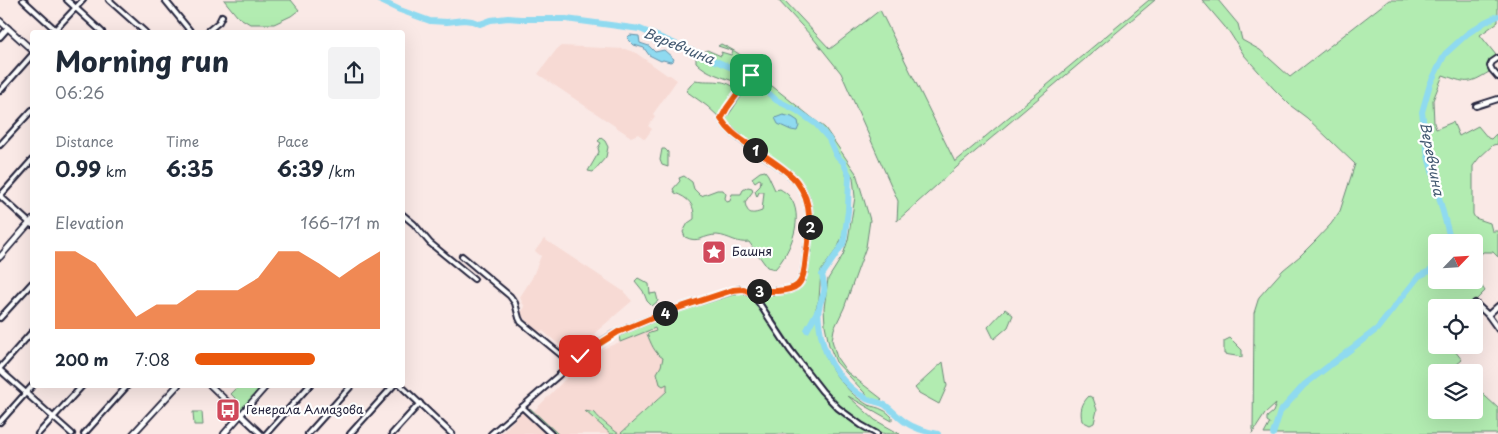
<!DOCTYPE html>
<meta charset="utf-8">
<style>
:root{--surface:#fff;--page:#f2f2f3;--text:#1f2937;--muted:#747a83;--accent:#ea580c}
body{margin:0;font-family:"Playpen Sans",sans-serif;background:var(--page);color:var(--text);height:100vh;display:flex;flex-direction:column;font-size:19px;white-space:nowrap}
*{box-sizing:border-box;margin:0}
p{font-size:16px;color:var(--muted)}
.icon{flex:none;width:28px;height:28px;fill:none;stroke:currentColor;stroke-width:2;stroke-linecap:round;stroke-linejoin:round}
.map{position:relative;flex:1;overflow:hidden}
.sheet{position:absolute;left:30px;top:30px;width:375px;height:358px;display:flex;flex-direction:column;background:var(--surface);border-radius:5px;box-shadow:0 5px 20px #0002}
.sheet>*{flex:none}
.needle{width:32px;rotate:65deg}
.fabs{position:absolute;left:1428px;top:234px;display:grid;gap:10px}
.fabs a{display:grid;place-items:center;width:55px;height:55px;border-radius:5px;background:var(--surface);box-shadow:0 5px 20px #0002;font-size:25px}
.pin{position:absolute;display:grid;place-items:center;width:42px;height:42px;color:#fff;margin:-21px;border-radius:10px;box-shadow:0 2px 8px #0006}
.km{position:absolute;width:25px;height:25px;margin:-12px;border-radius:50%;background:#222;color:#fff;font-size:14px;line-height:25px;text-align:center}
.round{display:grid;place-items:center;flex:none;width:52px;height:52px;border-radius:5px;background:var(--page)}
.headline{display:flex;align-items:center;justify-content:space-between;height:85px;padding:0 25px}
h1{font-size:28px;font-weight:700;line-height:38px}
.metrics{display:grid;grid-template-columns:repeat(3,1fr);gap:8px;height:85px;padding:5px 25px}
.metrics div{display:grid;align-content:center}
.metrics b{font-size:21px;font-weight:700}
.metrics small{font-size:14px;font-weight:400}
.metrics p{font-size:14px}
.chart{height:140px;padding:10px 25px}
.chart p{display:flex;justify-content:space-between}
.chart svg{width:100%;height:90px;margin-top:5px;fill:var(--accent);opacity:.7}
ul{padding:0 25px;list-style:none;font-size:16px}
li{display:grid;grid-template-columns:80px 60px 1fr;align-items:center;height:38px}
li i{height:12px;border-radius:6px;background:var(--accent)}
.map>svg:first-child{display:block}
.built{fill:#f7dad4}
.green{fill:#b2ecb1;stroke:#6a8776}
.water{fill:#8fdaf0;stroke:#6390a8}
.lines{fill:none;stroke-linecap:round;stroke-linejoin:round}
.river{stroke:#8fdaf0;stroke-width:6}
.minor-casing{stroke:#22223b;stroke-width:8}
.tertiary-casing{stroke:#22223b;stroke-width:8}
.minor{stroke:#fff;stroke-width:4}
.tertiary{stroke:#fff;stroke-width:4.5}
.route-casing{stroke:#fff;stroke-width:10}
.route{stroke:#ea580c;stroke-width:6}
.labels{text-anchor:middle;stroke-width:4.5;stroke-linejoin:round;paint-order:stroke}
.poi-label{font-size:12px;fill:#22223b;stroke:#fff;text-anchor:start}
.water-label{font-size:14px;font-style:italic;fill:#435971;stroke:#fff}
</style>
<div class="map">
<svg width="1498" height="434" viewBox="0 0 1498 434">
<rect width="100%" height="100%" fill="#fae9e6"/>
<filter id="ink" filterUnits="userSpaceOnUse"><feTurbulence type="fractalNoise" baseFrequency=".02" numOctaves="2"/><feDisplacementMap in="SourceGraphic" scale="10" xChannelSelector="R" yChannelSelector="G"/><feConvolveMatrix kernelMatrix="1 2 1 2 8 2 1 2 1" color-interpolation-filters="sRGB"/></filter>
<g filter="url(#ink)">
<g class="built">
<polygon points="561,46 625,49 636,53 667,75 670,75 677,80 653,114 655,116 648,126 652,129 645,139 638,134 631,137 538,74 557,49"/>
<polygon points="544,239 623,291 632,301 597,331 572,356 543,331 537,331 520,314 525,307 522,302 520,297 532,278 541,256 535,251"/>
<polygon points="655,328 667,362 667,391 620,434 558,434 534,411 590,354"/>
<polygon points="522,412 546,434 501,434"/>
</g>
<g class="green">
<polygon points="224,0 291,0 299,10 291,16 274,24 250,24 237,16"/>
<polygon points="778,0 784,0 830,49 880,10 955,162 1149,0 1155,0 957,167 897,221 898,201 841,73 813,38"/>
<path d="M1202 0H1218L1238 24 1242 40 1260 50 1290 77 1389 0H1498V22L1480 35 1496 55 1490 64 1489 72C1468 85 1466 83 1443 75L1433 100 1434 123 1436 129 1453 122 1459 136 1478 126 1488 138 1491 139 1496 134 1498 144 1493 145 1479 158 1473 166V214L1475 218 1490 223 1492 231H1498V257L1493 252H1483L1474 262V242H1436V280H1474V274L1485 291 1473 303 1474 305 1468 307 1436 308V345H1460L1461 347 1455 351 1462 360 1456 365 1462 372H1436V410H1474V386L1498 408V434H1264L1270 423 1267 421V417L1273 412 1276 404 1265 414 1252 434 1253 431 1254 313 1259 297 1283 270 1300 256 1316 240 1331 224 1340 211 1355 164 1307 118 1291 106 1273 88 1244 55 1230 33Z"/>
<path d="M721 44C735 51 746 56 752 70 749 77 745 80 738 83 724 77 707 74 696 62V58L707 50 721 56 722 54 721 52 731 55 733 51 718 46Z"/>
<path d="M756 74 765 84 772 86 825 128 856 173 870 220 866 247 844 308 834 329 832 340 837 358 847 372 882 399 875 404 836 362 829 345 825 325 824 308 828 279 843 255 848 240 855 197 853 177 835 148 834 151 845 169 848 182 845 230 838 247 821 271 819 299 815 311C820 317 820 339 823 348 829 371 848 393 868 405 873 407 878 407 883 410 886 411 889 414 892 417V421L848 396 875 420 900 434C894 434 887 434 881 433 830 414 791 342 761 300L760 296 762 293C776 292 794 295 804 283L813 231 811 212 806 193 799 181 736 134 726 125 725 118 728 110 752 76Z"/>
<path d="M695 80C713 83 724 77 739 91L719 117 707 106 686 91Z"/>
<polygon points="601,138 605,141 608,147 606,157 593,172 588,171 599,152 598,148 601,143 598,141"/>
<polygon points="662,149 665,149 668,152 668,167 662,165 660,160"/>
<path d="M765 171 768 175 775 190 780 189C783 191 787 193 789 196 806 216 790 253 775 269L767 267 749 242C737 244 729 236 717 235 703 235 699 244 685 237L683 232 688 223 694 219C695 204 688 198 675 193L673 189 680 181 679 178 684 176 692 182 694 189 701 196 717 190H723L726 194 725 198 727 202 730 201 732 194H741L743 190 748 187 752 188 753 191 745 202C747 214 751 215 762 211L764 192H759L757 197 755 191 760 186 761 180 759 179 755 182 752 178 760 172Z"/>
<polygon points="638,278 649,284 650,294 656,293 658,301 652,306 647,301 643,291 635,281"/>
<path d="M742 292 753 297 780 340 825 398 842 414 871 434H620L667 391V384L663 386 660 384 657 373 661 366 663 358C654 353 651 343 647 334L656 331 655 328 620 342 619 335 657 318 700 303Z"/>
<polygon points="1005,309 1013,315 1008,327 994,339 988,327"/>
<polygon points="1230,338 1242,350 1242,357 1224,354 1224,341"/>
<polygon points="943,362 947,386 939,404 919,393 915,388"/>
<polygon points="240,385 265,385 241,412 234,405 238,401 231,394"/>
<path d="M1089 396 1093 398 1097 410 1094 423 1090 425 1082 421C1080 411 1081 404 1089 396Z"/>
<polygon points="530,408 558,434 554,434 528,410"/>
<path d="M585 411 595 413C600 420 611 428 619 434H611Z"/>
<polygon points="193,412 202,412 203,425 194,425"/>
</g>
<g class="water">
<polygon points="630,35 639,36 640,43 649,46 655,52 664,50 674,59 673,61 670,62 663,60 661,61 649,55 644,48 634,45 627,38"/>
<polygon points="783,115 792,117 798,121 799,126 797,131 791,130 778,124 775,118"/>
</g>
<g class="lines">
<g class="river">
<path d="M379 0 400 10 430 21 447 22 464 20 472 21 480 24 491 20 508 18 520 19H566L640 29 737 70 763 88 776 100 796 110 816 124 829 139 836 155 843 162 849 175 848 211 844 240 843 244 822 275C827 295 823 291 819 308 817 316 820 328 821 335 826 361 843 386 867 399 873 402 878 401 885 405 892 410 898 417 905 422 915 429 927 432 938 434"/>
<polyline points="1451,242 1428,156 1422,112 1430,84 1445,54 1467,34 1485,22 1498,16"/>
<polyline points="807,330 818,310"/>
<polyline points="1273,434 1280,412 1304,385 1377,329 1419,276 1436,268"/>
</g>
<g class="minor-casing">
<g id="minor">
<polyline points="23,0 58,32"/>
<polyline points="67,0 102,32"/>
<polyline points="109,0 145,32"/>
<polyline points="165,0 191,32"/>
<polyline points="53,32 83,0"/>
<polyline points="207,32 219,22 222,16"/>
<polyline points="0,37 8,28"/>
<polyline points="1498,58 1492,62 1490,66 1492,70 1498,77"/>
<polyline points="0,91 32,55"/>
<polyline points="1476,106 1498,99"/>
<polyline points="0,145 32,110"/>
<polyline points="0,196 32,160"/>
<polyline points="0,196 32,225"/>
<polyline points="402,214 414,224 430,243 474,279"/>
<polyline points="462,256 510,296 515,303 519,318 521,322 571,363"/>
<path d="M753 294 757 291C769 291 794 293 800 282 805 275 805 264 806 256 810 232 814 203 797 182 787 169 765 157 752 148 739 138 730 133 721 119L747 81 755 71"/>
<polyline points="1475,303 1488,315 1498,329"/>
<polyline points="1488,315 1498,306"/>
<polyline points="0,318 32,283"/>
<polyline points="0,368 32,332"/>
<polyline points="0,370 72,434"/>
<polyline points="400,385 452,434"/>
<polyline points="522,407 551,434"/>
<polyline points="241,415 261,434"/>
<polyline points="0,422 33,385"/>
<polyline points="38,434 83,385"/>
<polyline points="84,434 128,385"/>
<polyline points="266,434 310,385"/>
<polyline points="308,434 352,385"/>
<polyline points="350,434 394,385"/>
<polyline points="392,434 420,403"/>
<polyline points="491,434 559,375 571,363 587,351 612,335 628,328 672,310 739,289 744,289 753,294 790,350 822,391 838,408 861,425 877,434"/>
</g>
</g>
<g class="tertiary-casing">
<g id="tertiary">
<polyline points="0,21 32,50"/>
<polyline points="0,257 32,220"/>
<polyline points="210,385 241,415"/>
<polyline points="133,434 178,385"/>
<polyline points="224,434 267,385"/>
</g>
</g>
<use href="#minor" class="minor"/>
<use href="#tertiary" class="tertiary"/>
</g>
</g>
<g class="lines" filter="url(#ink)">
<g class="route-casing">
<path id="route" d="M580 356 618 332 669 311 733 290 744 289 753 294 757 291C769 291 794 293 800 282 805 275 805 264 806 256 810 232 814 204 797 182 787 169 765 157 752 147 739 138 730 133 721 119L727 108 751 75"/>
</g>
<use href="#route" class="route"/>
</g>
<defs>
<g id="sight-square" transform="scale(1.25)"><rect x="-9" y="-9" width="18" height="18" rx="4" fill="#d1495b" stroke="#fff"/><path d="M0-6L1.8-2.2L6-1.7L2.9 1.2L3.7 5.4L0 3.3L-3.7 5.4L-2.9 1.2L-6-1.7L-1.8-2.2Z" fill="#fff"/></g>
<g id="bus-square" transform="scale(1.25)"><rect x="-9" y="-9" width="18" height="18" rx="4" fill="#d1495b" stroke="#fff"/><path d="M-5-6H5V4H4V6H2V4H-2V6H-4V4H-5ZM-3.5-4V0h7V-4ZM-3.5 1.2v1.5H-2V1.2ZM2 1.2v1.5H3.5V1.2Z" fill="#fff"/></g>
</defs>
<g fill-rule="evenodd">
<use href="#sight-square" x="714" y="252"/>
<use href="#bus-square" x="228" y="410"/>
</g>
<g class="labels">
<g class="poi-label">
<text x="732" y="256">Башня</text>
<text x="246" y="414">Генерала Алмазова</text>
</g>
<g class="water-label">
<text transform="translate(679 46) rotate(22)" y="5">Веревчина</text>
<text transform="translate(1432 159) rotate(79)" y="5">Веревчина</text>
</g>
</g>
</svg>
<div class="fabs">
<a><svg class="needle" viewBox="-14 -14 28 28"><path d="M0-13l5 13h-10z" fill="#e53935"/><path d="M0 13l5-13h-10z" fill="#747a83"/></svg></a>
<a><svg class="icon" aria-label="locate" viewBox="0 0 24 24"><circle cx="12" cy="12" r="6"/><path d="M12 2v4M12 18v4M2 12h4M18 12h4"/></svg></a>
<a><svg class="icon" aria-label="layers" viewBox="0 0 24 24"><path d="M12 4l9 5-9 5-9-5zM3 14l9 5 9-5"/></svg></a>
</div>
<div class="pin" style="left:751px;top:75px;background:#1e9e55"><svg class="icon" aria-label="arrive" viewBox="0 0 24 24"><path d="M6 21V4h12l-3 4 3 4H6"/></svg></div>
<div class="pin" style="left:580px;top:356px;background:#d93025"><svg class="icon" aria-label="check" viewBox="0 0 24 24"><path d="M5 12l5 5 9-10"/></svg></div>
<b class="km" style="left:755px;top:150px">1</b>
<b class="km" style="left:810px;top:227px">2</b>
<b class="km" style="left:759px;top:291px">3</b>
<b class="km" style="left:665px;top:313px">4</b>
<section class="sheet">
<div class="headline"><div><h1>Morning run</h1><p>06:26</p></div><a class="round"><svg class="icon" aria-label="share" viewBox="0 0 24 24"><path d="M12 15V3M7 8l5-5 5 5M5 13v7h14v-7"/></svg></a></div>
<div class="metrics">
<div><p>Distance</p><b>0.99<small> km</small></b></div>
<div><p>Time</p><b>6:35</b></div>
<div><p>Pace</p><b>6:39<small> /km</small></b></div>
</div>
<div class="chart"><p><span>Elevation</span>166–171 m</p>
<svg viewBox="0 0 160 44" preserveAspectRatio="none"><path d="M0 44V6L10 6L20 12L30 25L40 38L50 32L60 32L70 25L80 25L90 25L100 19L110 6L120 6L130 12L140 19L150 12L160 6V44z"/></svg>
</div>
<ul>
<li><b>200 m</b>7:08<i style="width:65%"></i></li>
</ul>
</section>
</div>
